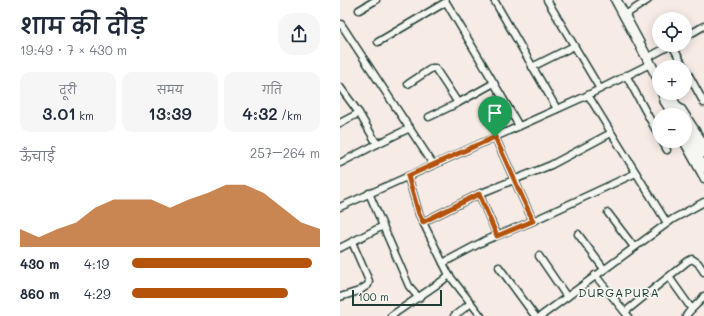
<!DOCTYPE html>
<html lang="hi">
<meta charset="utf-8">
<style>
:root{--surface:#fff;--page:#f6f6f7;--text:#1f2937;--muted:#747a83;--accent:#b45309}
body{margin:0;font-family:Mali,"Playpen Sans Deva",sans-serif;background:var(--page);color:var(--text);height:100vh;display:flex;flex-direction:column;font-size:15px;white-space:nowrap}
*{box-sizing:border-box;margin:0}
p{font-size:13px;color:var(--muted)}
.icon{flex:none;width:22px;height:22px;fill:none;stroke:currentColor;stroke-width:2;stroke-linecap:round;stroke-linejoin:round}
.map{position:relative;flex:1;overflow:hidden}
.side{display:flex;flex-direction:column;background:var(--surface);width:340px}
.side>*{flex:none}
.tools{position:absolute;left:312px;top:12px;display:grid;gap:8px}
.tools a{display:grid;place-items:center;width:40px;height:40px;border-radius:50%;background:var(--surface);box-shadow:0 2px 10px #0003;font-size:20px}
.scale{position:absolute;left:12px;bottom:10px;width:90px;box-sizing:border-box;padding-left:4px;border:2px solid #1f3d34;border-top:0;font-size:11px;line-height:14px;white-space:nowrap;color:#1f3d34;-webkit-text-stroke:3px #f6f6f2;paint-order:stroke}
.pin{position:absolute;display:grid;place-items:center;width:34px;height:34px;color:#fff;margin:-41px -17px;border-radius:50% 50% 50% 0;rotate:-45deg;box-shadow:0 0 4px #0007}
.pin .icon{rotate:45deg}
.round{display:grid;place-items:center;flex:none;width:42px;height:42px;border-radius:16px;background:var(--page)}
.headline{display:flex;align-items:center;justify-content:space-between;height:68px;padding:0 20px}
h1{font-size:22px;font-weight:600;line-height:30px}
.stats{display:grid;grid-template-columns:repeat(3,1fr);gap:6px;height:68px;padding:4px 20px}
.stats div{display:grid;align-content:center;border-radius:10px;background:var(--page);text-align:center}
.stats b{font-size:17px;font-weight:600}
.stats small{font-size:11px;font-weight:400}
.stats p{font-size:11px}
.chart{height:112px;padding:8px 20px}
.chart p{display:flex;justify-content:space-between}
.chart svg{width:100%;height:72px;margin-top:4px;fill:var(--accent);opacity:.7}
ul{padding:0 20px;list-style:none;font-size:13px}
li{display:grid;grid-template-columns:64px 48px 1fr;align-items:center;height:30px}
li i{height:10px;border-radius:5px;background:var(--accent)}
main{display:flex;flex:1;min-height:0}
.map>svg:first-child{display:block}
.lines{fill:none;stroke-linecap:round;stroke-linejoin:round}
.street-casing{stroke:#1f3d34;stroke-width:9}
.secondary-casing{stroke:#1f3d34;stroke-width:12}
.street{stroke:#f6f6f2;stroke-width:6}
.secondary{stroke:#f6f6f2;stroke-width:9}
.route-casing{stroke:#fff;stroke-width:8}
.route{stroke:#b45309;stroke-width:5}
.labels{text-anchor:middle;stroke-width:3.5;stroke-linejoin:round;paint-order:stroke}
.neighbourhood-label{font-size:12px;letter-spacing:1px;fill:#1f3d34;stroke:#f6f6f2}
</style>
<main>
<section class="side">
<div class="headline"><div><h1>शाम की दौड़</h1><p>19:49 · 7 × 430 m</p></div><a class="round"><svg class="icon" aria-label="share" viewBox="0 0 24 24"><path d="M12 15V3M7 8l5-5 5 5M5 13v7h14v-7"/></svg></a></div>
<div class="stats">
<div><p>दूरी</p><b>3.01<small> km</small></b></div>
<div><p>समय</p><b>13:39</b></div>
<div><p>गति</p><b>4:32<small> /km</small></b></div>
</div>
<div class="chart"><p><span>ऊँचाई</span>257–264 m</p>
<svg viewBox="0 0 160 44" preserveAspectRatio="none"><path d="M0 44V33L10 38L20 33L30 29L40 20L50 15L60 15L70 15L80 20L90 15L100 11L110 6L120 6L130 11L140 20L150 29L160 33V44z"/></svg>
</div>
<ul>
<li><b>430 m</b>4:19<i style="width:96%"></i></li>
<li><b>860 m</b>4:29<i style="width:83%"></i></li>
</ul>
</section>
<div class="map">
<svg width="364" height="316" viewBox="0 0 364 316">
<rect width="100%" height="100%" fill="#f7ebe6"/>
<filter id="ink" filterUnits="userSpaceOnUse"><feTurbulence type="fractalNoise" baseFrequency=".025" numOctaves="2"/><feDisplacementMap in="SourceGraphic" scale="8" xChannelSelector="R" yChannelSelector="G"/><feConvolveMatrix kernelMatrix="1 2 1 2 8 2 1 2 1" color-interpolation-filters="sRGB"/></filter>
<g filter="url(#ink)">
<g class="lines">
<g class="street-casing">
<g id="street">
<polyline points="154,0 217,109"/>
<polyline points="207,0 260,89"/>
<polyline points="19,10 36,0"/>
<polyline points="285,15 308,0"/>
<polyline points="1,24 93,164"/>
<polyline points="345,37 364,26"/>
<polyline points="38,42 106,2 154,83"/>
<polyline points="332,45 344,67"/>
<polyline points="307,58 331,45"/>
<polyline points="192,67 234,46"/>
<polyline points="345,68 364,103"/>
<polyline points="286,75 319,136"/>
<polyline points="68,84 92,68 95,68 118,103 154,83 179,126"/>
<polyline points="0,87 19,113 0,123"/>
<polyline points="248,95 327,223"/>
<polyline points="342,109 364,143"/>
<polyline points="19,113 37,144 70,128"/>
<polyline points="89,117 118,103"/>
<polyline points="155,137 193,221 296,173"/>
<polyline points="322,141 327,150"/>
<polyline points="343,141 364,179"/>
<polyline points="0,163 37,144"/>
<polyline points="68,176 79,214 103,263 146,240 193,221"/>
<polyline points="0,207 244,97 310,64"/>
<polyline points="268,213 294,247"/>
<polyline points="83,222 139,194"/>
<polyline points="43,226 69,286 79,298"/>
<polyline points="238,234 264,269"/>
<polyline points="157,235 139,194 211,165 271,133"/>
<polyline points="0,248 43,226 29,193"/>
<polyline points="199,256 227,297"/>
<polyline points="159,267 195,316"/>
<polyline points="109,275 141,316"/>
<polyline points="255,275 288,316"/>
<polyline points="329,277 351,308"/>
<polyline points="0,297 19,291 28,285 29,281 12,242"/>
<polyline points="285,312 348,261 352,259 358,263 364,272"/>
<polyline points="51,316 102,281 109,275 103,263"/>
<polyline points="114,316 131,303"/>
<polyline points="201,316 333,219 364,202"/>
<path d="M346 316C351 308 359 304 364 296"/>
</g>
</g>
<g class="secondary-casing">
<g id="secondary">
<polyline points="276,0 319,80"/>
<polyline points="323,93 325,101 334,115"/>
<polyline points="328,93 342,115"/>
<polyline points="345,121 364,153"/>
<polyline points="345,135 364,168"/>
</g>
</g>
<use href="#street" class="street"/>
<use href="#secondary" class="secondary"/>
</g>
</g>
<g class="lines" filter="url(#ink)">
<g class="route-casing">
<polygon id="route" points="155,137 193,221 157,236 139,194 83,222 79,214 68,176"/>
</g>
<use href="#route" class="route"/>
</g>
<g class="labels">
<g class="neighbourhood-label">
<text x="279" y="297">DURGAPURA</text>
</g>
</g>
</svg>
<div class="tools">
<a><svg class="icon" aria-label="locate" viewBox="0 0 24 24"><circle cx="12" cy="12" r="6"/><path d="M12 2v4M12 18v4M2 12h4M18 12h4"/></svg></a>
<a>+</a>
<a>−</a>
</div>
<div class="scale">100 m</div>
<div class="pin" style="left:155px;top:137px;background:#1e9e55"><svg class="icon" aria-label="arrive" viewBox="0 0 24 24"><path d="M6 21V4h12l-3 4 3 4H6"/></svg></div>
</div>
</main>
